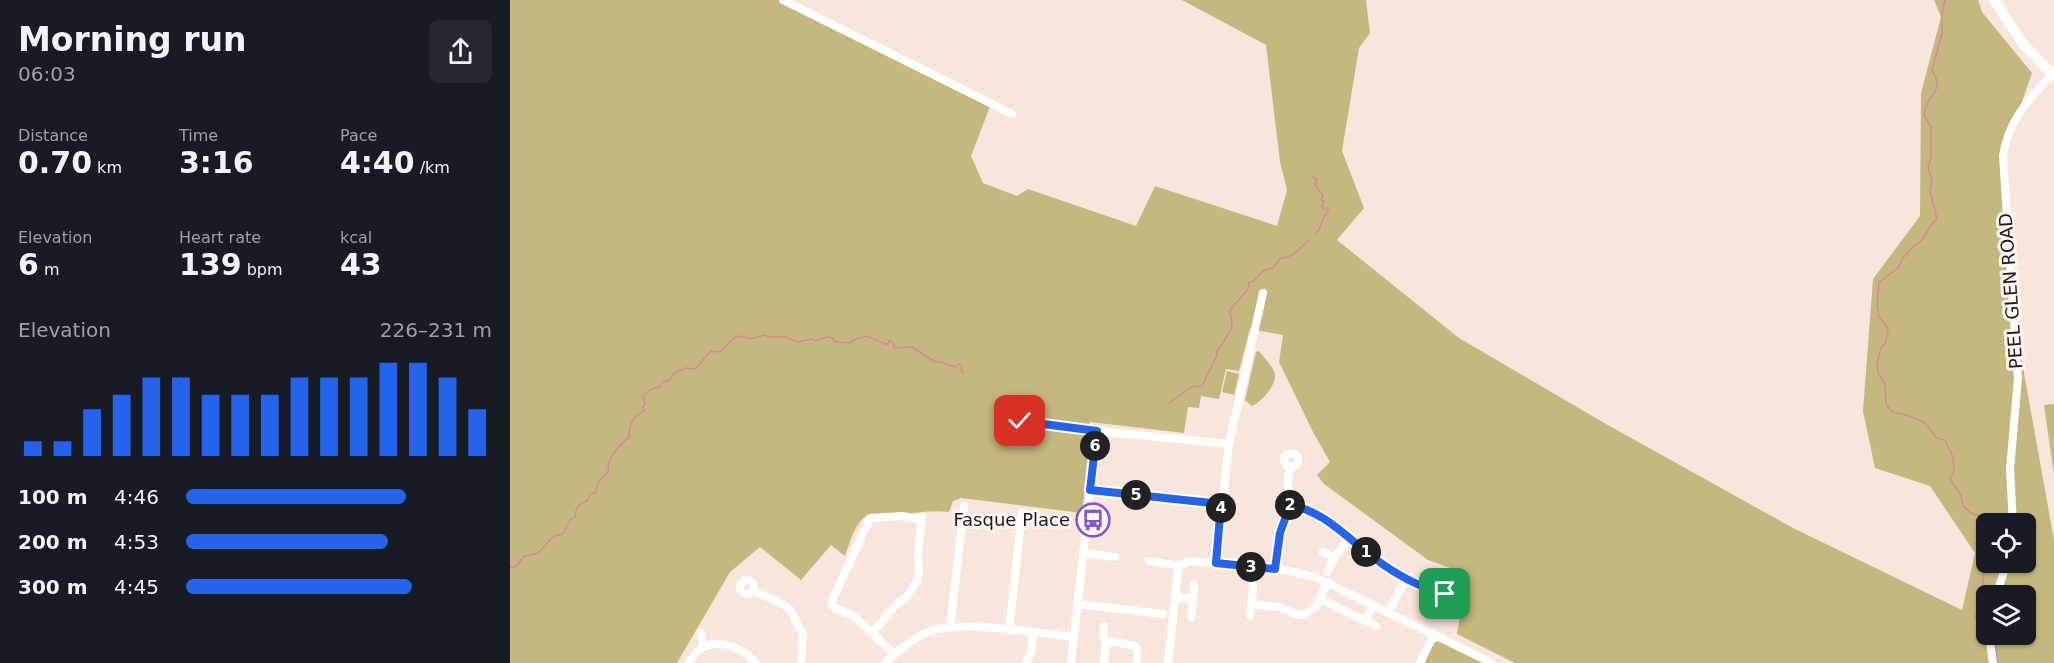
<!DOCTYPE html>
<meta charset="utf-8">
<style>
:root{--surface:#171b24;--page:#242831;--text:#f1f3f6;--muted:#9ea1a6;--accent:#2563eb}
body{margin:0;font-family:"DejaVu Sans",sans-serif;background:var(--page);color:var(--text);height:100vh;display:flex;flex-direction:column;font-size:22px;white-space:nowrap}
*{box-sizing:border-box;margin:0}
p{font-size:20px;color:var(--muted)}
.icon{flex:none;width:33px;height:33px;fill:none;stroke:currentColor;stroke-width:2;stroke-linecap:round;stroke-linejoin:round}
.map{position:relative;flex:1;overflow:hidden}
.sheet{display:flex;flex-direction:column;background:var(--surface);width:510px}
.sheet>*{flex:none}
.buttons{position:absolute;left:1466px;top:513px;display:grid;gap:12px}
.buttons a{display:grid;place-items:center;width:60px;height:60px;border-radius:9px;background:var(--surface);box-shadow:0 2px 4px #0004;font-size:30px}
.pin{position:absolute;display:grid;place-items:center;width:51px;height:51px;color:#fff;margin:-26px;border-radius:12px;box-shadow:0 3px 9px #0006}
.km{position:absolute;width:30px;height:30px;margin:-15px;border-radius:50%;background:#222;color:#fff;font-size:16px;line-height:30px;text-align:center}
.round{display:grid;place-items:center;flex:none;width:63px;height:63px;border-radius:9px;background:var(--page)}
.headline{display:flex;align-items:center;justify-content:space-between;height:102px;padding:0 18px}
h1{font-size:33px;font-weight:700;line-height:45px}
.stats{display:grid;grid-template-columns:repeat(3,1fr);gap:9px;height:102px;padding:6px 18px}
.stats div{display:grid;align-content:center}
.stats b{font-size:30px;font-weight:700}
.stats small{font-size:16px;font-weight:400}
.stats p{font-size:16px}
.chart{height:168px;padding:12px 18px}
.chart p{display:flex;justify-content:space-between}
.chart svg{width:100%;height:108px;margin-top:6px;stroke:var(--accent);stroke-width:6}
ul{padding:0 18px;list-style:none;font-size:20px}
li{display:grid;grid-template-columns:96px 72px 1fr;align-items:center;height:45px}
li i{height:15px;border-radius:8px;background:var(--accent)}
main{display:flex;flex:1;min-height:0}
.map>svg:first-child{display:block}
.green{fill:#c5b87f;fill-rule:evenodd}
.lines{fill:none;stroke-linecap:round;stroke-linejoin:round}
.stream{stroke:#db8699;stroke-width:1.5}
.minor{stroke:#fff;stroke-width:8}
.major{stroke:#fff;stroke-width:10}
.route-casing{stroke:#fff;stroke-width:12}
.route{stroke:#2563eb;stroke-width:8}
.labels{text-anchor:middle;stroke-width:6;stroke-linejoin:round;paint-order:stroke}
.street-label{font-size:18px;fill:#201a16;stroke:#fdf6f2}
.poi-label{font-size:18px;fill:#201a16;stroke:#fdf6f2;text-anchor:end}
</style>
<main>
<section class="sheet">
<div class="headline"><div><h1>Morning run</h1><p>06:03</p></div><a class="round"><svg class="icon" aria-label="share" viewBox="0 0 24 24"><path d="M12 15V3M7 8l5-5 5 5M5 13v7h14v-7"/></svg></a></div>
<div class="stats">
<div><p>Distance</p><b>0.70<small> km</small></b></div>
<div><p>Time</p><b>3:16</b></div>
<div><p>Pace</p><b>4:40<small> /km</small></b></div>
</div>
<div class="stats">
<div><p>Elevation</p><b>6<small> m</small></b></div>
<div><p>Heart rate</p><b>139<small> bpm</small></b></div>
<div><p>kcal</p><b>43</b></div>
</div>
<div class="chart"><p><span>Elevation</span>226–231 m</p>
<svg viewBox="0 0 160 44" preserveAspectRatio="none"><path d="M5 44V38M15 44V38M25 44V25M35 44V19M45 44V12M55 44V12M65 44V19M75 44V19M85 44V19M95 44V12M105 44V12M115 44V12M125 44V6M135 44V6M145 44V12M155 44V25"/></svg>
</div>
<ul>
<li><b>100 m</b>4:46<i style="width:72%"></i></li>
<li><b>200 m</b>4:53<i style="width:66%"></i></li>
<li><b>300 m</b>4:45<i style="width:74%"></i></li>
</ul>
</section>
<div class="map">
<svg width="1544" height="663" viewBox="0 0 1544 663">
<rect width="100%" height="100%" fill="#f8e6dc"/>
<g class="green">
<path d="M0 0H273L481 104 461 156 473 183 507 196 518 189 626 226 645 186 767 226 777 190 770 162 756 45 672 0H856L860 33 849 48 832 151 854 208 827 240 949 338 1096 424 1283 528 1452 610 1465 553 1420 486 1365 468 1353 411 1363 279 1410 216 1411 93 1431 17 1424 0H1468L1472 12 1522 73 1497 145 1494 161 1507 334 1544 540V663H1005L947 634 957 574 918 560 814 484 807 475 820 462 803 432 769 362 773 335 740 329 729 371 716 369 709 399 691 396 689 408 678 407 674 433 580 422 578 433 581 438 572 513 451 498 443 501 439 512C414 509 396 516 372 516 367 515 363 512 358 515 345 521 340 543 335 556L321 545 291 580 250 547 220 572 167 663H0ZM1476 524H1515V562H1476ZM1476 596H1515V634H1476Z"/>
<path d="M749 351C753 357 761 364 764 371 770 381 752 402 742 406L735 400 746 352Z"/>
<polygon points="717,371 729,374 724,395 712,392"/>
<polygon points="1544,404 1544,475 1534,405"/>
<polygon points="928,641 931,642 975,663 913,663 924,643"/>
</g>
<g class="lines">
<g class="stream">
<path d="M1435 0 1432 14V33L1422 70C1436 94 1416 93 1414 115L1421 127V157L1418 167 1422 181 1420 191 1427 219 1421 225 1412 240 1404 246 1393 258 1388 268 1369 282 1367 305 1369 317 1378 328 1376 342 1371 348 1367 364 1368 372 1375 384 1376 404 1382 412 1396 415 1414 422 1427 438 1435 440 1443 457 1444 471 1440 478 1451 496 1453 506 1461 513 1472 517 1476 537"/>
<path d="M803 177 807 179 805 186H807V188L813 196 811 200 814 201 812 207 814 210 818 208V212C810 218 813 227 806 234"/>
<path d="M659 403 681 387 692 386 707 355 706 352C709 350 722 328 722 326 722 321 720 315 720 310L738 289 739 282H742L753 271 763 268 771 258C784 258 790 247 799 240"/>
<path d="M0 568 8 565 13 557C19 554 22 556 27 553 38 546 39 535 53 534L60 520 66 516 65 513 69 505 78 500 80 494 85 493 89 481 98 472C99 469 98 465 99 462 102 453 111 443 119 438 119 425 122 417 134 411L133 407 135 404 133 395 142 389 150 387 153 382 160 380 164 373 176 368 185 369 201 351 210 352 224 338 231 336 241 339 254 335 258 337H276L287 342 302 339 306 341 317 337 322 338 325 342 341 343V341L357 336 375 344H378L379 340 384 344V348L402 347 425 362H431L445 367 449 364 452 366 451 370 453 373"/>
<polyline points="1475,628 1470,625 1465,616 1468,613 1467,607 1472,601 1473,577 1478,562"/>
<polyline points="1483,634 1488,663"/>
</g>
<g class="minor">
<polyline points="273,0 502,114"/>
<polyline points="510,421 587,431 719,444"/>
<circle cx="781" cy="460" r="7"/>
<polyline points="580,490 712,504"/>
<path d="M780 505C810 511 828 529 851 548 878 571 913 595 951 595"/>
<path d="M1503 524 1500 469 1508 378 1493 156C1498 121 1519 99 1542 74"/>
<polyline points="813,552 824,558"/>
<polyline points="573,553 605,557"/>
<polyline points="639,561 670,566"/>
<polyline points="706,563 719,444 753,293"/>
<polyline points="765,569 772,524 780,505 778,478 780,467"/>
<polyline points="818,572 824,558 839,538"/>
<circle cx="237" cy="587" r="7"/>
<path d="M243 591C252 595 277 604 282 612 286 620 286 626 293 633L291 663"/>
<polyline points="1486,596 1497,562"/>
<polyline points="665,597 683,599"/>
<polyline points="810,599 866,626"/>
<polyline points="568,604 653,614"/>
<polyline points="741,604 769,607 788,615 796,614 806,606 818,582"/>
<polyline points="879,612 895,579"/>
<polyline points="740,615 744,580"/>
<polyline points="681,618 684,585"/>
<polyline points="855,621 860,611"/>
<polyline points="594,626 593,635 596,643 594,663"/>
<polyline points="440,627 454,506"/>
<polyline points="499,630 512,512"/>
<polyline points="191,633 193,647"/>
<polyline points="362,633 385,606 398,595 407,581 409,572 408,553 412,517"/>
<polyline points="1479,634 1483,663"/>
<polyline points="596,643 604,642 625,646 627,650 627,663"/>
<polyline points="384,654 345,617 323,607 321,603 360,518 393,516 411,520"/>
<path d="M179 663C182 658 186 651 192 648 210 638 234 649 246 663"/>
<path d="M375 663C389 650 403 638 421 631 453 620 527 633 564 637"/>
<polyline points="516,663 521,652 523,633"/>
<polyline points="561,663 587,431"/>
<polyline points="658,663 668,571 671,565 680,561 780,571 805,577 982,663"/>
<polyline points="910,663 924,634"/>
</g>
<polyline class="major" points="1484,0 1513,44 1544,76"/>
</g>
<g class="lines">
<g class="route-casing">
<path id="route" d="M510 421 587 431 580 490 711 504 706 563 765 569 770 533 780 505C811 511 830 531 854 550 878 570 904 586 935 594"/>
</g>
<use href="#route" class="route"/>
</g>
<defs>
<g id="bus-ring" transform="scale(1.725)"><circle r="9.5" fill="#fdf6f2" stroke="#8258d2" stroke-width="1.5"/><path d="M-5-6H5V4H4V6H2V4H-2V6H-4V4H-5ZM-3.5-4V0h7V-4ZM-3.5 1.2v1.5H-2V1.2ZM2 1.2v1.5H3.5V1.2Z" fill="#8258d2"/></g>
</defs>
<g fill-rule="evenodd">
<use href="#bus-ring" x="583" y="520"/>
</g>
<g class="labels">
<g class="street-label">
<text transform="translate(1501 291) rotate(-94)" y="6">PEEL GLEN ROAD</text>
</g>
<g class="poi-label">
<text x="560" y="526">Fasque Place</text>
</g>
</g>
</svg>
<div class="buttons">
<a><svg class="icon" aria-label="locate" viewBox="0 0 24 24"><circle cx="12" cy="12" r="6"/><path d="M12 2v4M12 18v4M2 12h4M18 12h4"/></svg></a>
<a><svg class="icon" aria-label="layers" viewBox="0 0 24 24"><path d="M12 4l9 5-9 5-9-5zM3 14l9 5 9-5"/></svg></a>
</div>
<div class="pin" style="left:935px;top:594px;background:#1e9e55"><svg class="icon" aria-label="arrive" viewBox="0 0 24 24"><path d="M6 21V4h12l-3 4 3 4H6"/></svg></div>
<div class="pin" style="left:510px;top:421px;background:#d93025"><svg class="icon" aria-label="check" viewBox="0 0 24 24"><path d="M5 12l5 5 9-10"/></svg></div>
<b class="km" style="left:856px;top:552px">1</b>
<b class="km" style="left:780px;top:505px">2</b>
<b class="km" style="left:741px;top:567px">3</b>
<b class="km" style="left:711px;top:508px">4</b>
<b class="km" style="left:626px;top:495px">5</b>
<b class="km" style="left:585px;top:446px">6</b>
</div>
</main>
